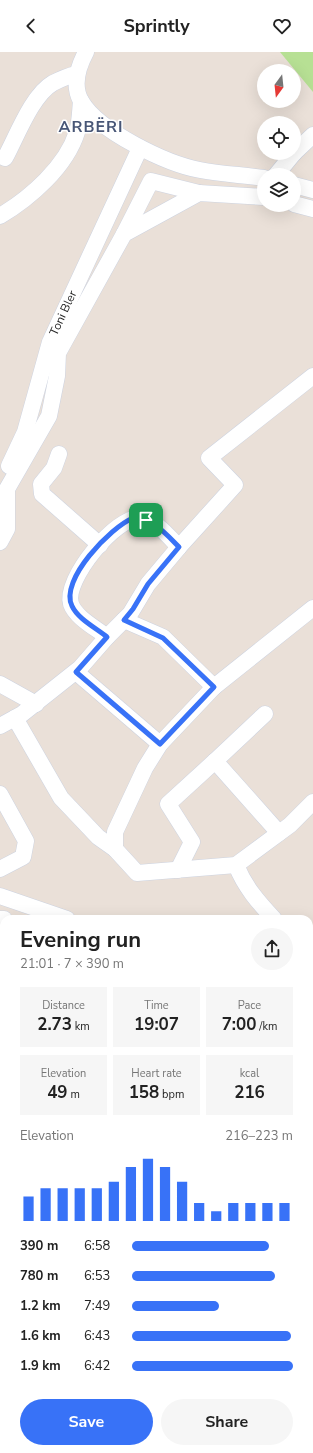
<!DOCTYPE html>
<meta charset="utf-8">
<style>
:root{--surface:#fff;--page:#f6f6f6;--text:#222;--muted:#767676;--accent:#3872f7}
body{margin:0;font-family:"Nunito Sans",sans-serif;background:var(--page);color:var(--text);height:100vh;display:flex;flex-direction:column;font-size:15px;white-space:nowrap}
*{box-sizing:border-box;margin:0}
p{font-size:13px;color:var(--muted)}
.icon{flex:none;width:22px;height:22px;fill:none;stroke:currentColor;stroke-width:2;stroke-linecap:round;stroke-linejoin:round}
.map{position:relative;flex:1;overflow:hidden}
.side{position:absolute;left:0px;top:863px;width:313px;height:538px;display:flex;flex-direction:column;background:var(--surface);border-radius:12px 12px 0 0;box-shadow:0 4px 16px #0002}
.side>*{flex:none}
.needle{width:26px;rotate:195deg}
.buttons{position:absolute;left:257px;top:12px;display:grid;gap:8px}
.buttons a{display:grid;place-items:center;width:44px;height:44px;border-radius:50%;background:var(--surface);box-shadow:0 4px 16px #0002;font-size:20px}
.pin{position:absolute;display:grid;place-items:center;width:34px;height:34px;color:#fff;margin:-17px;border-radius:8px;box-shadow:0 2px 6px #0006}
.round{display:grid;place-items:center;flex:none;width:42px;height:42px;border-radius:21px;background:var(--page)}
.headline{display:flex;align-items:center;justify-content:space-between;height:68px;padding:0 20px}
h1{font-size:22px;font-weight:700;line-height:30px}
.stats{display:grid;grid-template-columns:repeat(3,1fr);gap:6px;height:68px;padding:4px 20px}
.stats div{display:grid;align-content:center;border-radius:0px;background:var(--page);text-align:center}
.stats b{font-size:17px;font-weight:700}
.stats small{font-size:11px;font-weight:400}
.stats p{font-size:11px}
.chart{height:112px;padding:8px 20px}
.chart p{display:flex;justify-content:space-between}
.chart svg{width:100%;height:72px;margin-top:4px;stroke:var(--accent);stroke-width:6}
.primary-button{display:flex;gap:8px;margin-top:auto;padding:8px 20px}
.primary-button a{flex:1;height:46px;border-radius:24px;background:var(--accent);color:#fff;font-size:16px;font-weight:700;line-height:46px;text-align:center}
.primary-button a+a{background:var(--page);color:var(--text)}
ul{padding:0 20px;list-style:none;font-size:13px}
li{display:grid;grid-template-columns:64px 48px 1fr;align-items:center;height:30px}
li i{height:10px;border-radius:5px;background:var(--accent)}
header{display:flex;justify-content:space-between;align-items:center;height:52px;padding:0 20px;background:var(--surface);font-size:18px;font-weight:700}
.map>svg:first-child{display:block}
.green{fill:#b7e094}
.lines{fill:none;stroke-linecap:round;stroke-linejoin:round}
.minor-casing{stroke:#cdd3e0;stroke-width:17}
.minor{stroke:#fff;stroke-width:16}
.route-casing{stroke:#fff;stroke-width:8}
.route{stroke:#3872f7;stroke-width:5}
.labels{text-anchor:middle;stroke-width:3;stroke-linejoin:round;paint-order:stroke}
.street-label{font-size:12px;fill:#272727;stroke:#fff}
.district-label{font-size:16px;font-weight:bold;letter-spacing:1px;fill:#485676;stroke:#fff}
</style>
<header><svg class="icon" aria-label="back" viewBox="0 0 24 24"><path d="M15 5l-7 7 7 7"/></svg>Sprintly<svg class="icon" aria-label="heart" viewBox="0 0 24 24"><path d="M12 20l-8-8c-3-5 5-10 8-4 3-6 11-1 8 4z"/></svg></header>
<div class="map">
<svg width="313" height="1401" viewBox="0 0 313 1401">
<rect width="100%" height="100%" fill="#eae0d8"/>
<g class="green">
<polygon points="280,0 313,0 313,40"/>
<polygon points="0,875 4,875 4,987 0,991"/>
</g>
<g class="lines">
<g class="minor-casing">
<g id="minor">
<path d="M86 0C78 15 72 33 81 49 98 79 167 112 200 118 221 122 243 123 264 126"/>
<polyline points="294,101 313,83"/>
<path d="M5 106C17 84 32 43 53 31 61 27 68 24 76 22"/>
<polyline points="276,123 294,101"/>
<polyline points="294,133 313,138"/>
<polyline points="294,152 313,157"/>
<path d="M0 164C30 146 66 115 77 80 80 70 80 59 81 49"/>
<polyline points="124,182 151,129 199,141"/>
<polyline points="59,402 54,416 41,432 42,442 100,493"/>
<polyline points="9,414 25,380 50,290 140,96"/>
<polyline points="0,490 7,477 7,437 49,364 57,324 58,301 124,182 199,141 264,145"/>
<polyline points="124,568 163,585 214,635 313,556"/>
<path d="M107 585C96 576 76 566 71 552 63 528 117 463 140 466 156 468 168 484 179 495"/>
<polyline points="76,620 160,692"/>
<polyline points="0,632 36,652"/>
<polyline points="214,635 160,692 145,716 115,780 115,797 137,821 236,813 290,773 313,750"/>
<polyline points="265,662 215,709 279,781"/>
<polyline points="15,666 61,746 98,785 115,797"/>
<polyline points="0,674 22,662 80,616 107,585 130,562 148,532 179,495 235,433 209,406 313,324"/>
<polyline points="0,742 26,789 23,805 0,817"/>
<path d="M236 813C245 835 258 850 274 867"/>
<polyline points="178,818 192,790 168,752 215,709"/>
<polyline points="0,844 67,867"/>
<polyline points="0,867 4,867"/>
<polyline points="309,905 313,909"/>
<polyline points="309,952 313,955"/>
<polyline points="309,979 313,984"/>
<polyline points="0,999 4,995"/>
<polyline points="309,1128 313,1127"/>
<polyline points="0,1345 4,1343"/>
<polyline points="309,1387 313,1386"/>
<polyline points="143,1397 146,1401"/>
<polyline points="109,1401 114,1397"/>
<polyline points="186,1401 215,1397"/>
</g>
</g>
<use href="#minor" class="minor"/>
</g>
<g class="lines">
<g class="route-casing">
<path id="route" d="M133 466C153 466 166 482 179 495L148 532 133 557 124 568 163 586 214 635 160 692 76 620 107 585C96 576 78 567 72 554 59 528 111 475 133 466Z"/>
</g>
<use href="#route" class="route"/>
</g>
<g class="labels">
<g class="street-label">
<text transform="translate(63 261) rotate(-65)" y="4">Toni Bler</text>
</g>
<g class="district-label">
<text x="91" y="80">ARBËRI</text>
</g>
</g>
</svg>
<div class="buttons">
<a><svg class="needle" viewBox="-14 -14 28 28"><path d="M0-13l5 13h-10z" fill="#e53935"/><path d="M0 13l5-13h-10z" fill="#767676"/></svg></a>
<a><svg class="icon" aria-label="locate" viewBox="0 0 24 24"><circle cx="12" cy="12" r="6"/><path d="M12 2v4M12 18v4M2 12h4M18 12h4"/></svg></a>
<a><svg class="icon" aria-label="layers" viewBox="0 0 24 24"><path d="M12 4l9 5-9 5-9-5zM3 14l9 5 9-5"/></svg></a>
</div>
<div class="pin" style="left:146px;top:468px;background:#1e9e55"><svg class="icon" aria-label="arrive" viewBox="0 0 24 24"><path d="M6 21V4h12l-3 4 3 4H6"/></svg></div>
<section class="side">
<div class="headline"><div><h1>Evening run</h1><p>21:01 · 7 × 390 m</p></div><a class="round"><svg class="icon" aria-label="share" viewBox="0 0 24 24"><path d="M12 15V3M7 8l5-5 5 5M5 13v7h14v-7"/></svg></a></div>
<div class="stats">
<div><p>Distance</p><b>2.73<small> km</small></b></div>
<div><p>Time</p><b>19:07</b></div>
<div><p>Pace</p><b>7:00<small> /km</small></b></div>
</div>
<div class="stats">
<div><p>Elevation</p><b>49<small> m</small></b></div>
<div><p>Heart rate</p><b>158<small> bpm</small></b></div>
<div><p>kcal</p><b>216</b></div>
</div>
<div class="chart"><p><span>Elevation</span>216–223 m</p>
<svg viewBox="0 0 160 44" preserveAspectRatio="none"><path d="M5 44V29M15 44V24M25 44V24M35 44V24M45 44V24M55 44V20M65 44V11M75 44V6M85 44V11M95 44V20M105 44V33M115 44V38M125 44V33M135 44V33M145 44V33M155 44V33"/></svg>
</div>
<ul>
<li><b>390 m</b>6:58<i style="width:85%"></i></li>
<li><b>780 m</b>6:53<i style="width:89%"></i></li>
<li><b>1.2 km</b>7:49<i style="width:54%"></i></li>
<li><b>1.6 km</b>6:43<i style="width:99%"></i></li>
<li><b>1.9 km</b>6:42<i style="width:100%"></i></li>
</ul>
<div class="primary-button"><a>Save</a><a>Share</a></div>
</section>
</div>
